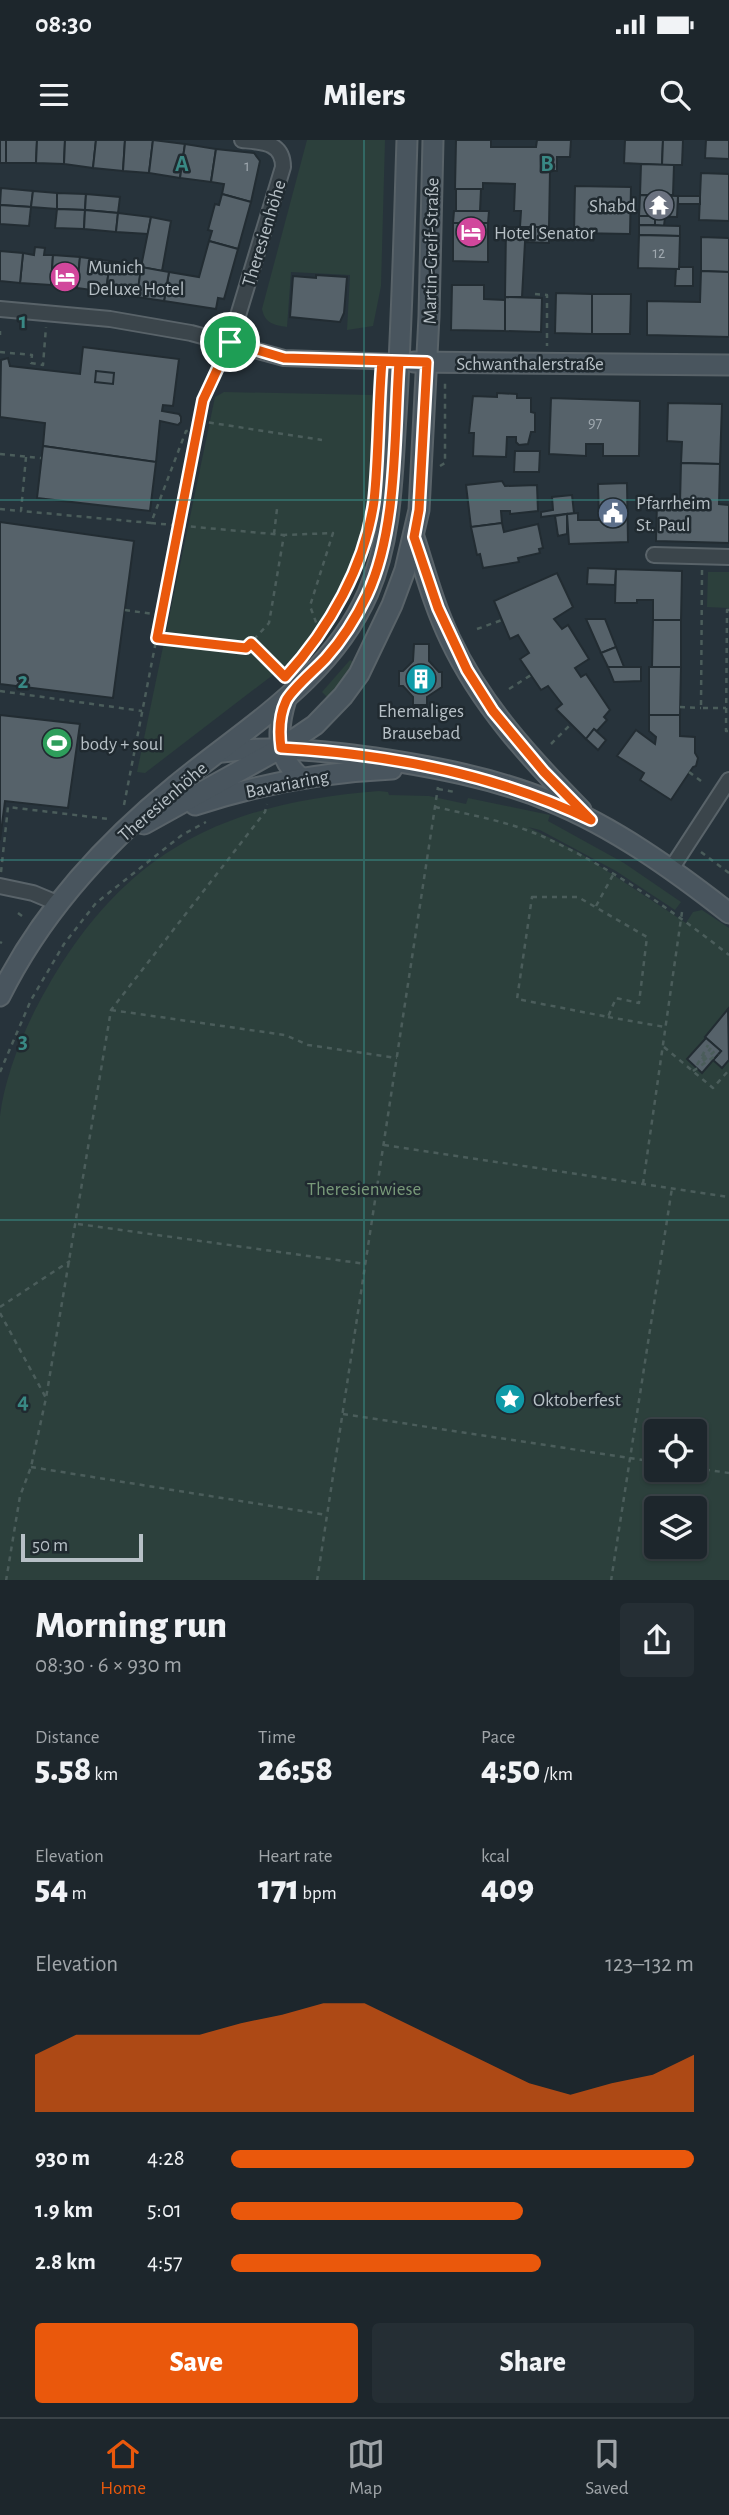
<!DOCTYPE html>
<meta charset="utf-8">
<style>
:root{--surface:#1d262c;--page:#252e34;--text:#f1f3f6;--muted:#a0a5a9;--line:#3b4348;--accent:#ea580c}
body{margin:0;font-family:"Alegreya Sans",sans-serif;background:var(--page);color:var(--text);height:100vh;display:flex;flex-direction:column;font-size:26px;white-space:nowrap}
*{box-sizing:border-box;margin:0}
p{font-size:23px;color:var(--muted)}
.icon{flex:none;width:38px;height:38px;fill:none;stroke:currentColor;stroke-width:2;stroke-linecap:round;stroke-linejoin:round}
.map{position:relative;height:1440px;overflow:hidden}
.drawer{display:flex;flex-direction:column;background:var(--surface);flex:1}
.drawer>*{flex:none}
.buttons{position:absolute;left:644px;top:1279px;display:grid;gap:14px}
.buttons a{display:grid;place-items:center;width:63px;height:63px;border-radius:7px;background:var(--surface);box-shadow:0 2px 5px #0004,0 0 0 2px var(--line);font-size:35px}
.scale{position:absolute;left:21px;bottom:18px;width:122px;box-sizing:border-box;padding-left:7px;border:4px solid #b7c0c6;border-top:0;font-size:19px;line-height:24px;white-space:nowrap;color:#b7c0c6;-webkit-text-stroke:5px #202a30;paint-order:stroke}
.pin{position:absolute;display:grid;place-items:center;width:60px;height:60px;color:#fff;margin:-30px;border:4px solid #fff;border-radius:50%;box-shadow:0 2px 7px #0007}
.round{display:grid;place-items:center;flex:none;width:74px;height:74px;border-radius:7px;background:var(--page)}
.summary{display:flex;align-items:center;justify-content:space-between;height:119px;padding:0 35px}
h1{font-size:38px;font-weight:800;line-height:52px}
.figures{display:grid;grid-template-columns:repeat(3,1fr);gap:10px;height:119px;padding:7px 35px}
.figures div{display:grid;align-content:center}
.figures b{font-size:35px;font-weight:800}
.figures small{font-size:19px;font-weight:400}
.figures p{font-size:19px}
.chart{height:196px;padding:14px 35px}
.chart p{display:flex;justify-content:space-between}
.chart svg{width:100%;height:126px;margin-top:7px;fill:var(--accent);opacity:.7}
.cta{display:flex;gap:14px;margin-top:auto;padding:14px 35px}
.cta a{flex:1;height:80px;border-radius:7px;background:var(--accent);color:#fff;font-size:28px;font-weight:800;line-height:80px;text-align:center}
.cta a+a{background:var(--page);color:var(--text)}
ul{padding:0 35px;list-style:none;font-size:23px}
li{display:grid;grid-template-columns:112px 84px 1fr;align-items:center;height:52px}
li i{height:18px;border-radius:9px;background:var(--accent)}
.status{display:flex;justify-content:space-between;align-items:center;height:49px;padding:0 35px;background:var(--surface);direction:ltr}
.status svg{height:19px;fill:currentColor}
header{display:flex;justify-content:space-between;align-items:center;height:91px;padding:0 35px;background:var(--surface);font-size:32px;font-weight:800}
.menu{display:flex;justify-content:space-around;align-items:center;height:98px;border-top:2px solid var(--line);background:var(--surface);font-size:19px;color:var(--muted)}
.menu a{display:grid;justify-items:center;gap:4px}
.menu .current{color:var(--accent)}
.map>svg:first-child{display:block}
.green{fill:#2c403c;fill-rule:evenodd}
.building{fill:#56626a;stroke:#222c32;stroke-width:2}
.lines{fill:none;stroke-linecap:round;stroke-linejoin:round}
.street-casing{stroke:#596369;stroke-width:18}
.secondary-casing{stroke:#596369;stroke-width:23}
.path{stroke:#4b5d5b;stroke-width:2.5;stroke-dasharray:5 5;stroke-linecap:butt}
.street{stroke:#3b454b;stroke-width:14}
.secondary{stroke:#49555e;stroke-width:19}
.route-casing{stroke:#fff;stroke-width:14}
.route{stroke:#ea580c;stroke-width:9}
.grid{fill:none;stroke:#398884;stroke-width:2;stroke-opacity:0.55}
.labels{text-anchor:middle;stroke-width:5;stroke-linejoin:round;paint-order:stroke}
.number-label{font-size:16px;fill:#9fa8af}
.poi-label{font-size:19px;fill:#b7c0c6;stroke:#202a30;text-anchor:start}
.street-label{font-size:19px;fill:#b7c0c6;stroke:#202a30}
.park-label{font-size:19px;fill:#789979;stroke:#202a30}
.grid-label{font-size:23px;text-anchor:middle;font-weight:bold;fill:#398884;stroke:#202a30;stroke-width:5;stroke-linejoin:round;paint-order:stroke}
</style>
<div class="status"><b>08:30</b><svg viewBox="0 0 49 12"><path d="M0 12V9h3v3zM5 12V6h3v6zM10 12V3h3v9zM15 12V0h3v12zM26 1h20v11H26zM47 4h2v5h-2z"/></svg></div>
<header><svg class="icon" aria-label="menu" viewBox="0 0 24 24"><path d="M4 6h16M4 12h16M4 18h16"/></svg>Milers<svg class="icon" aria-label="search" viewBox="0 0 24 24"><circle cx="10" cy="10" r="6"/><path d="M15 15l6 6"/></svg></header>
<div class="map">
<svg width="729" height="1441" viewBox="0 0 729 1441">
<rect width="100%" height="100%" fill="#27333b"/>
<g class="green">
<path d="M307 0H385L381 146 373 186 347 190 350 135 291 132 287 187C273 185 265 183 262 169Z"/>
<polygon points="224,252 372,255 371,319 365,379 345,440 327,473 291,521 145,633 137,632 215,257"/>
<polygon points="708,432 729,432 729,468 707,467"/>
<polygon points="350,520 353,522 353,527 330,560 322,552"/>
<path d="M379 651 388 652 389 655 429 656 466 664 468 658 550 675 548 681 624 723 681 762 675 770 616 731 540 690 528 687 580 713 686 783 693 772 702 770 729 788V1440L0 1441C0 1335 0 1229 0 1124 0 1090 0 1057 0 1023 0 1008 0 991 0 976 5 934 26 884 47 848 126 710 224 663 379 651ZM656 1292H695V1330H656ZM656 1368H695V1407H656Z"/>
</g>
<g class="building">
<rect x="0" y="0" width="6" height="23"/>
<polygon points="6,0 37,0 36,23 6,23"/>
<polygon points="37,0 65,0 64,24 36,23"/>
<polygon points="65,0 96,0 93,28 64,24"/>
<polygon points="96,0 125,0 123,31 93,28"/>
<polygon points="125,0 153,0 149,33 123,31"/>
<polygon points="153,0 185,4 180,38 149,33"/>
<polygon points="456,0 491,0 491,7 536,7 537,0 571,0 570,17 557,17 557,31 550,31 549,87 520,87 521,71 514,71 515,44 483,43 483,49 455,49"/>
<polygon points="625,0 663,0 662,25 624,23"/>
<polygon points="663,0 683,0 682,25 662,25"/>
<polygon points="706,0 729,0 729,19 705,18"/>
<polygon points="185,4 216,9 211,42 180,38"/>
<polygon points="216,9 254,13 260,21 251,62 222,54 224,44 211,42"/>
<polygon points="641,24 674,25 673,55 640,55"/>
<polygon points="701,33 729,34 729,81 699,80"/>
<polygon points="575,46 631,47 630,94 574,93"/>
<polygon points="1,48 33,51 31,67 0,65"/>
<polygon points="456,49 481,49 480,71 456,71"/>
<polygon points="33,51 57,53 57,69 31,67"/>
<polygon points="57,53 86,54 85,70 57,69"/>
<polygon points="86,54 120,57 118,73 85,70"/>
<polygon points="222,54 251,62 238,109 209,101 212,91 208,90 215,64 219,65"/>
<polygon points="640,55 678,56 677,77 639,76"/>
<rect x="678" y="56" width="22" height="8"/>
<polygon points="0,65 31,67 29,86 0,84"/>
<polygon points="57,69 85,70 84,89 55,88"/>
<polygon points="85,70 118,73 116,92 84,89"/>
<polygon points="454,71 489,71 488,83 453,83"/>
<polygon points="118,73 151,77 148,94 116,92"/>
<rect x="639" y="76" width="16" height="9"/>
<polygon points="655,76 665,77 664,86 655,85"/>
<polygon points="151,77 171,81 162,131 141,127"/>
<polygon points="453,83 488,83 488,122 453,121"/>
<polygon points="639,85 680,86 680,96 639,95"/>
<polygon points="506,87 549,87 549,103 525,102 522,157 505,157"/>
<polygon points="639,95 680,96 679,129 638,128"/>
<polygon points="701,97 729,98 729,132 701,131"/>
<polygon points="209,101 238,109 224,159 218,158 216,169 164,161 169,132 199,137"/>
<polygon points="35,107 45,108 44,115 53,115 51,145 20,143 23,113 34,115"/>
<polygon points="0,111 23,113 20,143 0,141"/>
<polygon points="53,115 80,117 77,148 51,145"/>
<polygon points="80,117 110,121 106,152 77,148"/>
<polygon points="110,121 142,125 137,157 106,152"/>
<polygon points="141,127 169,132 164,161 137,157"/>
<polygon points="679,127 693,127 693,146 675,146 676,129 679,129"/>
<polygon points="701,131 729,132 729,197 647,195 647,161 700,162"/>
<polygon points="316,135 347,137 344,173 340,182 290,177 293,136 316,138"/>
<polygon points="452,145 484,145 484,159 505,160 505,191 451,190"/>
<polygon points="556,153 592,154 592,194 555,193"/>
<polygon points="592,154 631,154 630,194 592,194"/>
<polygon points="505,157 542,158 541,192 505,191"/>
<polygon points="83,207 179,219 173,266 163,265 162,271 179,274 181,277 181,282 178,285 160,281 156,322 43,306 45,283 0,277 1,220 8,218 10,226 80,234"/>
<polygon points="96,231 114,233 113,244 95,242"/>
<polygon points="497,253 517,254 517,258 531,258 531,272 535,273 535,292 531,292 528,304 519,305 516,302 516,297 507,297 506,317 473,316 474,293 469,293 473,256 497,257"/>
<polygon points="551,258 640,261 639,316 603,316 603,304 586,304 586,316 549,314"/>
<polygon points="668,263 722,264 720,324 681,323 682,302 667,301"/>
<polygon points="43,306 156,322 150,371 37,358"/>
<polygon points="515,311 540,311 539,332 514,332"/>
<polygon points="681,323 720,324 719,364 729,365 729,403 656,401 657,362 680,363"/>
<polygon points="502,341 505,346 537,345 538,371 510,374 510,371 501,371 502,383 471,387 466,345"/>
<polygon points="627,343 628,402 569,404 567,374 578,373 578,380 599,380 598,344"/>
<polygon points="572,355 574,373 541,377 541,372 553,370 552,357"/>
<polygon points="567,374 567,394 558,396 555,376"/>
<polygon points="0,382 134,401 113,558 0,544"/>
<polygon points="502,383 504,392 538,384 543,408 539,409 540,413 518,418 519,422 483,428 480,414 477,415 471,387"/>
<polygon points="588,428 616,429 615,445 587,444"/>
<polygon points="616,429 682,431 681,480 653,480 653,460 637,460 637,463 615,463"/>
<polygon points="557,433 573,467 554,479 562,489 568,485 589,519 575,528 581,537 586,534 610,570 604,577 607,580 597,591 594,589 586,599 556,569 562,564 548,546 541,550 520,519 529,513 518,495 510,499 494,461"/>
<polygon points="586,479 605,479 616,507 601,513"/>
<polygon points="653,480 681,480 681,527 652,527"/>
<polygon points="414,504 429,504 429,521 439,532 442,532 442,547 427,557 427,565 413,565 413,557 403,546 399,546 399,531 403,531 413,521"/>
<polygon points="616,507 624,527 608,527 601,513"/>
<polygon points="608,527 641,527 641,541 614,542"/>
<polygon points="649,527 681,527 680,575 649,575"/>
<polygon points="0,575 80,584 68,668 5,661 0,700"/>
<polygon points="649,575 680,575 680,596 695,597 695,613 698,618 696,626 693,627 671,660 640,640 644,633 617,616 636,590 655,604 656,597 649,591"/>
<polygon points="594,589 606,600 598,610 586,599"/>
<polygon points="728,869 729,920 722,928 713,920 721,911 705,897"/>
<polygon points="706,898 721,911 702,933 687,919"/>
</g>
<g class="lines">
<g class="street-casing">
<g id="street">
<polyline points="0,169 110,179 191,193 284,218 399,222"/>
<path d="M230 202 283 27C283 2 262 2 242 0"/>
<polyline points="654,415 729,417"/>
<polyline points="671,729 729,640"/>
<polyline points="0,746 33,753 57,763"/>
</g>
</g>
<g class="secondary-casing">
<g id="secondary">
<polyline points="414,222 729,225"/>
<path d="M414 397C425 431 434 466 450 499 481 565 530 618 581 670"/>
<path d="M286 559C277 588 275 617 301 638"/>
<path d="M222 612C273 605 324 611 375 618 434 627 494 638 550 661 614 687 674 730 729 773"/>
<path d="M195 665C259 644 324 632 392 629"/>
<polyline points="144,684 281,608 315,585 343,556 359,534 392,465 405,430 419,370 429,176 433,0"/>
<path d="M0 856C41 773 104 704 175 646 245 588 330 540 368 453 392 397 392 335 396 276 402 184 404 92 407 0"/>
</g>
</g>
<g class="path">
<polyline points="535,154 547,155 547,206"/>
<polyline points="0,191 0,195"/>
<polyline points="0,212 32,215 31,223 43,225 46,187"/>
<polyline points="199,281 322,300"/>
<polyline points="0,314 41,318"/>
<polyline points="26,317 21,371 151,383 186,291 196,291"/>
<polyline points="440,326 445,323 445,241"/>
<polyline points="0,369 21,371"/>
<polyline points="151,383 284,395"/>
<polyline points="274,394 277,369"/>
<polyline points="702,430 701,568 726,568"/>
<polyline points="125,470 160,475"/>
<polyline points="729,470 727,470 726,591 729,591"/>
<polyline points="477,489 502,480"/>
<polyline points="158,498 246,508 269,483 284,395 333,393 310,466 320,493"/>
<polyline points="251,503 284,535"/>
<polyline points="313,504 334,470 363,404"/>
<polyline points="509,549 531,535"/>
<polyline points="0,551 142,571"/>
<polyline points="680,567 701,568"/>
<polyline points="551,604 571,584"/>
<polyline points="689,632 705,644"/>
<polyline points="438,649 455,652"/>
<polyline points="124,665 202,265 223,218"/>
<path d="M435 667C472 675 510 682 544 697 610 727 672 770 729 815"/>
<polyline points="701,712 729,733"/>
<polyline points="1,732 8,667 109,679"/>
<polygon points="532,757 578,757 647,797 639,863 616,858 608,877 517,859"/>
<polyline points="596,766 613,735"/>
<polyline points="18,773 26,779"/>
<polyline points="0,802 2,803"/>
<polyline points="111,870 285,895 308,905 397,918"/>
<polyline points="608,877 665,887"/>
<polyline points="664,907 713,948 729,930"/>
<polyline points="702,919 711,908"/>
<polyline points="703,921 715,911"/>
<polyline points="697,925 708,905"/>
<polyline points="693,931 718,914"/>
<polyline points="0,932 31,860 64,804 96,763 182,695 206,682"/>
<polyline points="384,1005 729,1057"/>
<polyline points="643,1044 682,772"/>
<polyline points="78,1084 366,1124"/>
<polyline points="0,1167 70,1121"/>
<polyline points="0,1173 46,1258"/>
<polyline points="343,1274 656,1322"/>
<polyline points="31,1327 327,1375"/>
<polyline points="695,1328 729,1333"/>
<polyline points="6,1441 20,1356 31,1327 46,1258 111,870 265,672 267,664"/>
<polyline points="317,1441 438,647"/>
<polyline points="611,1441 672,1048"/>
</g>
<use href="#street" class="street"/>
<use href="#secondary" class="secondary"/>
</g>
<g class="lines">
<g class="route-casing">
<path id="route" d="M230 202 203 260 157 498 246 508 251 503 285 537C329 489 365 426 374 361 379 315 378 268 382 221L399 222C394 294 398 389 367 455 356 478 343 499 326 518 316 529 291 550 286 561 279 576 279 593 281 608 387 614 496 634 591 680L544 632 493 571 467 530 438 468 414 397 419 370 427 222 284 218 230 202"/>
</g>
<use href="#route" class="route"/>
</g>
<path class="grid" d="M364 0V1441M0 360H729M0 720H729M0 1080H729"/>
<defs>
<g id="temple-disc" transform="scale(1.575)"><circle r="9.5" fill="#6b7280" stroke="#202a30"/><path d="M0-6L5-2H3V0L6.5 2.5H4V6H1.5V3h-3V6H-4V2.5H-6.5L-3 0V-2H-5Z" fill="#fff"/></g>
<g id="hotel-disc" transform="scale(1.575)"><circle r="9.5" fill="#d1479c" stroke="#202a30"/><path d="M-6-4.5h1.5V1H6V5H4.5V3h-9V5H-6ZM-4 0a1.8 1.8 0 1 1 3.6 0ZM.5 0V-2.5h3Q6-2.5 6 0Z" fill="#fff"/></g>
<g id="civic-disc" transform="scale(1.575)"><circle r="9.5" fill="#5c6f8a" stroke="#202a30"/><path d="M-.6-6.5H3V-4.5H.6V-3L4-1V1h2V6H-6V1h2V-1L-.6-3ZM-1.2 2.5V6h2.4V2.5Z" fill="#fff"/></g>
<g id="building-disc" transform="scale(1.575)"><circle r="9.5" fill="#0f9aa8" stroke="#202a30"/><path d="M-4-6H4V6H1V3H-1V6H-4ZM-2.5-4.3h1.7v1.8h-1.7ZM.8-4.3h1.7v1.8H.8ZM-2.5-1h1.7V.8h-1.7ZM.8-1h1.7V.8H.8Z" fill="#fff"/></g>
<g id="stadium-disc" transform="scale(1.575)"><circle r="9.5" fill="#2e9e5b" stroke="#202a30"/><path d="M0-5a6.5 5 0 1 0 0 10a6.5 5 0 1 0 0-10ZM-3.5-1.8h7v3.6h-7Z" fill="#fff"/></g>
<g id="sight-disc" transform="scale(1.575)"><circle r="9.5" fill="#0f9aa8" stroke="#202a30"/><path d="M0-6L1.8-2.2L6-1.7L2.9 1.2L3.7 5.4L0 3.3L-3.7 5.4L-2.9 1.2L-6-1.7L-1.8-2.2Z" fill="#fff"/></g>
</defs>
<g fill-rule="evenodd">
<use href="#temple-disc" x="659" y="65"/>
<use href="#hotel-disc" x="471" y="92"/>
<use href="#hotel-disc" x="65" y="137"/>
<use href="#civic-disc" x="613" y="373"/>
<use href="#building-disc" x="421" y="539"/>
<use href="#stadium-disc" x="57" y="603"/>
<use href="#sight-disc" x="510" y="1259"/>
</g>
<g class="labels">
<g class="number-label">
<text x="247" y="31">1</text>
<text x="659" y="118">12</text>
<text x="595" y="288">97</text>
</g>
<g class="poi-label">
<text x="636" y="72" text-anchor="end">Shabd</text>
<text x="494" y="99">Hotel Senator</text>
<text x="88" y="133">Munich<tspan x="88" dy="22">Deluxe Hotel</tspan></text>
<text x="636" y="369">Pfarrheim<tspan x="636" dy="22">St. Paul</tspan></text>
<text x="421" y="577" text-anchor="middle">Ehemaliges<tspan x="421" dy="22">Brausebad</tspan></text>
<text x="80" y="610">body + soul</text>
<text x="533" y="1266">Oktoberfest</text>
</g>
<g class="street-label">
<text transform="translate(263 93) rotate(-73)" y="7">Theresienhöhe</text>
<text transform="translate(430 111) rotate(-89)" y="7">Martin-Greif-Straße</text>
<text x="530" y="230">Schwanthalerstraße</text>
<text transform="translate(287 643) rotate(-11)" y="7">Bavariaring</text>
<text transform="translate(162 661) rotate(-41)" y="7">Theresienhöhe</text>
</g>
<g class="park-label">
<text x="364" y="1055">Theresienwiese</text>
</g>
</g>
<g class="grid-label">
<text x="182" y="31">A</text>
<text x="547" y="31">B</text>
<text x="23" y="188">1</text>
<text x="23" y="548">2</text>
<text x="23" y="908">3</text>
<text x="23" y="1268">4</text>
</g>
</svg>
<div class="buttons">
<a><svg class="icon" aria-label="locate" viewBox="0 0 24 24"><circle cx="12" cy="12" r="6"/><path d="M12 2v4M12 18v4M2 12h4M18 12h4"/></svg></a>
<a><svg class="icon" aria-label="layers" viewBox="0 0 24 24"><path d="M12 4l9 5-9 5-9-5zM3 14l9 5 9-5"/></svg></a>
</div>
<div class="scale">50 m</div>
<div class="pin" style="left:230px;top:202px;background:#1e9e55"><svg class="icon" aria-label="arrive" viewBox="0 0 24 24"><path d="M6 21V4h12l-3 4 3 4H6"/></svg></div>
</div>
<section class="drawer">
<div class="summary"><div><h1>Morning run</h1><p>08:30 · 6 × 930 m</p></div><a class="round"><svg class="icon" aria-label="share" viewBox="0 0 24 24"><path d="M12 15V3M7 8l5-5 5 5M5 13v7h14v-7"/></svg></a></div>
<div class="figures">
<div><p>Distance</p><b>5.58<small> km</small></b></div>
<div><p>Time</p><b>26:58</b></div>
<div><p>Pace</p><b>4:50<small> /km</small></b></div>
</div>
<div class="figures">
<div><p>Elevation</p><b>54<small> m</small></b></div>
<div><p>Heart rate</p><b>171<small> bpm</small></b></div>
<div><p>kcal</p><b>409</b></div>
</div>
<div class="chart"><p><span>Elevation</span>123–132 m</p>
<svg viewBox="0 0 160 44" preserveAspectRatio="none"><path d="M0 44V24L10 17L20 17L30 17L40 17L50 13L60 10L70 6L80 6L90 13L100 20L110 27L120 34L130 38L140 34L150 31L160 24V44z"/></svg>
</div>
<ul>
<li><b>930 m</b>4:28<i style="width:100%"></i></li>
<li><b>1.9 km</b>5:01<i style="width:63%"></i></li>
<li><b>2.8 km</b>4:57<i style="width:67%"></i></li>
</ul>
<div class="cta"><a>Save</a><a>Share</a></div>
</section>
<nav class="menu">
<a class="current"><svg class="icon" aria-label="home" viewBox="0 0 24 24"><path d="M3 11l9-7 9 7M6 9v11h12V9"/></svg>Home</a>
<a><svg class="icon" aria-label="map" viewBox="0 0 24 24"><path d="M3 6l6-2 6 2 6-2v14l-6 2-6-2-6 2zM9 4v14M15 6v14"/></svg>Map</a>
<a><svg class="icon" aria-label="saved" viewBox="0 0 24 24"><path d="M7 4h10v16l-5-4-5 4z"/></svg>Saved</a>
</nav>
